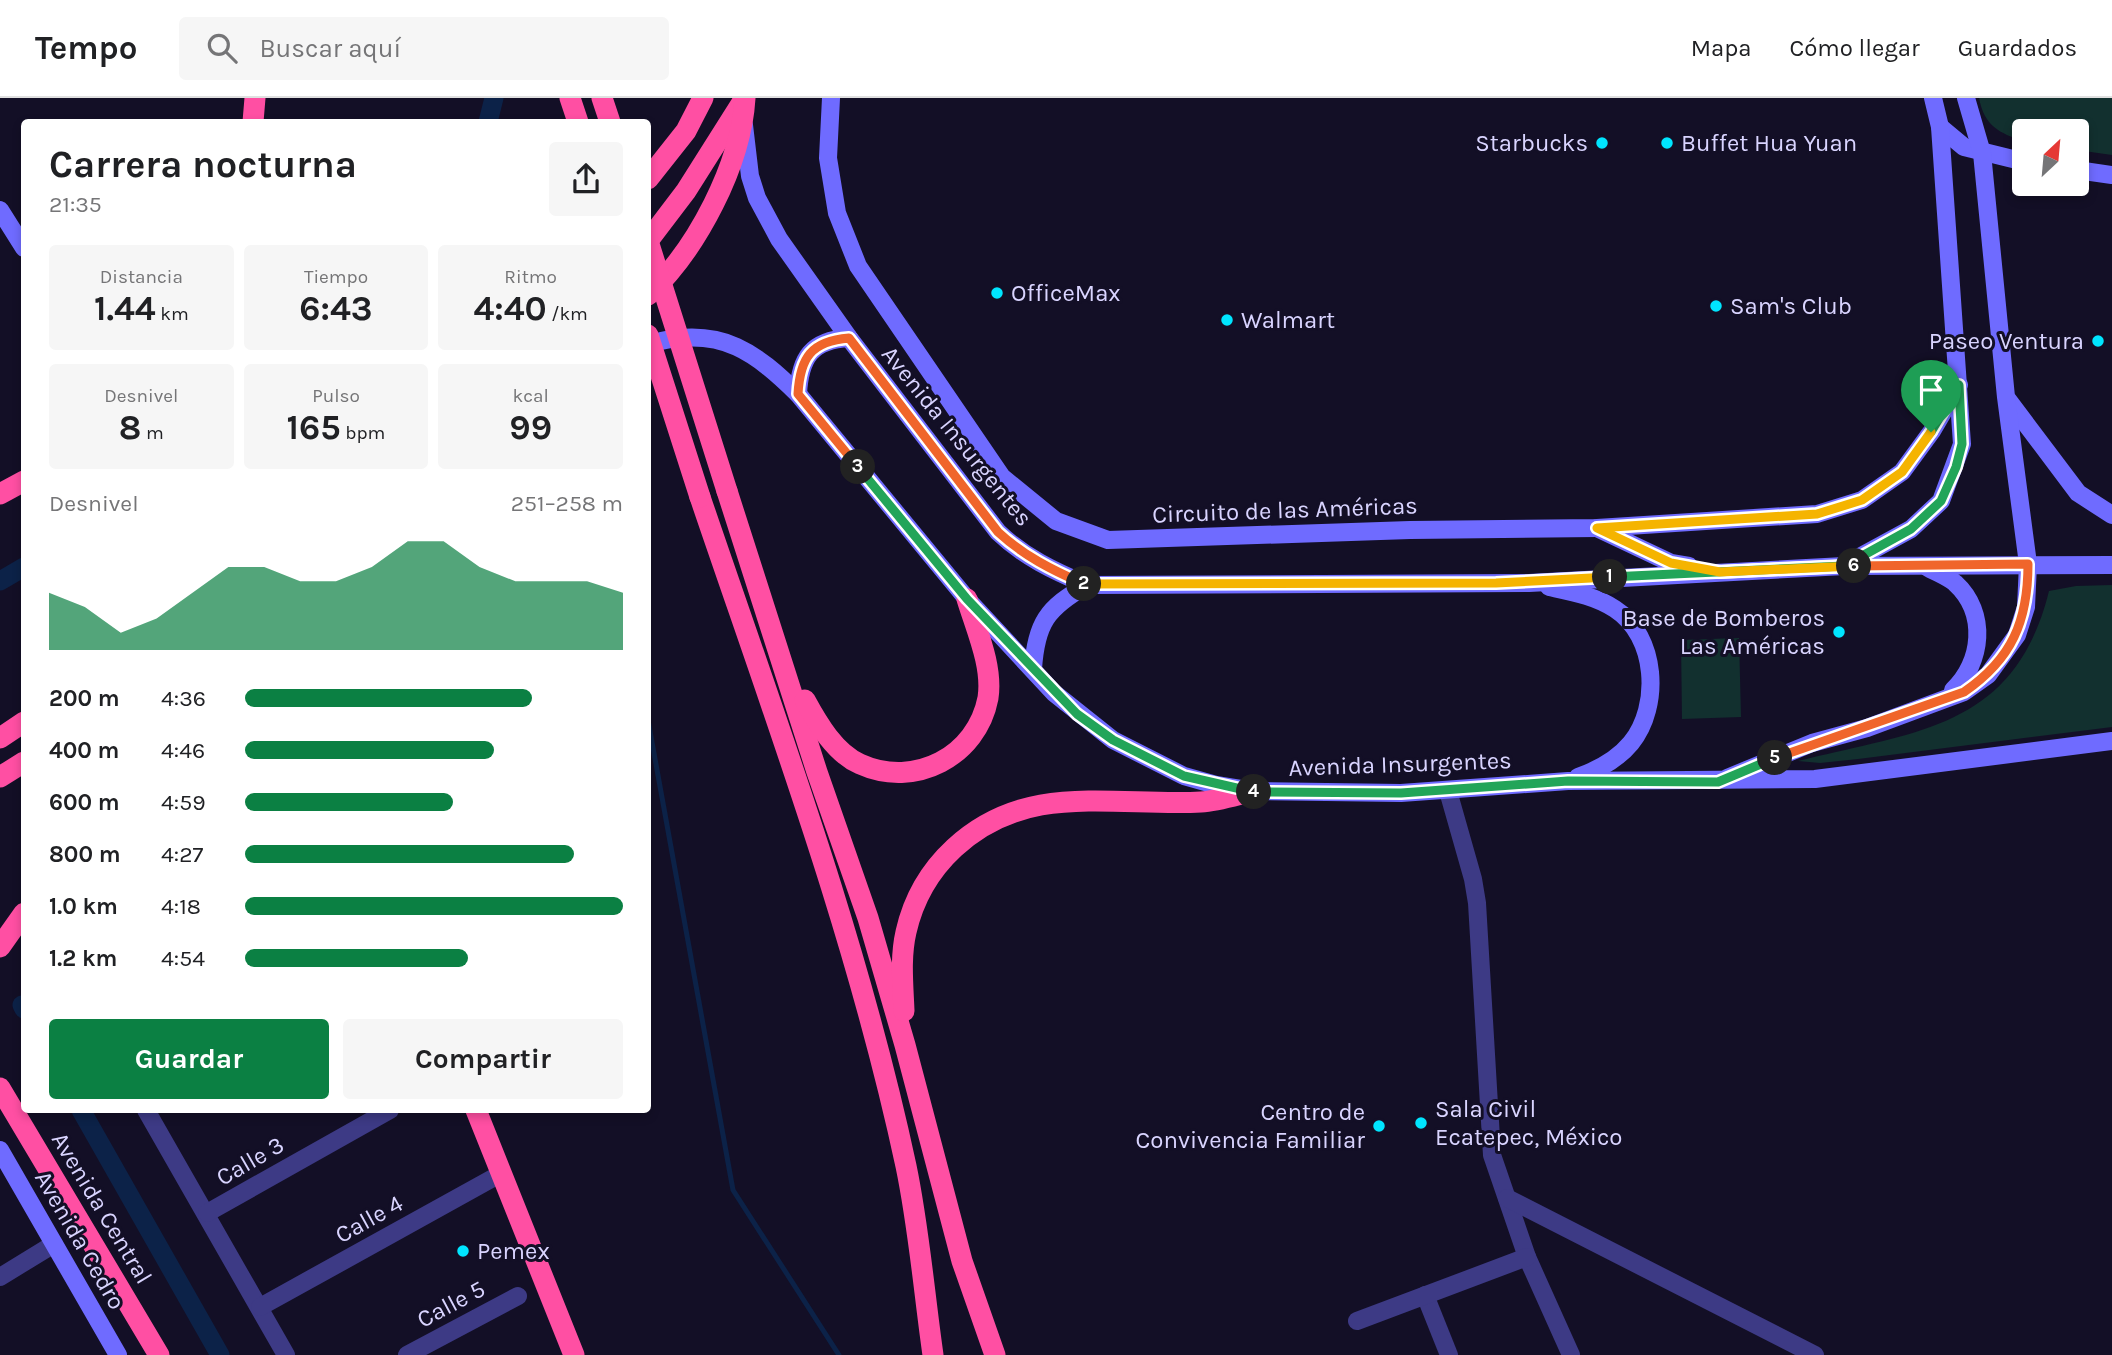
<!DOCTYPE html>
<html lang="es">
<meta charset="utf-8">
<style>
:root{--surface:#fff;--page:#f6f6f6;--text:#202124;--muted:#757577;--line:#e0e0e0;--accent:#0b8043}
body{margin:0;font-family:Karla,sans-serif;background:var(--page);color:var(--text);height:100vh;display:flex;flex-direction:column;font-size:26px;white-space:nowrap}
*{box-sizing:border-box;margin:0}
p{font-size:23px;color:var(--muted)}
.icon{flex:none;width:38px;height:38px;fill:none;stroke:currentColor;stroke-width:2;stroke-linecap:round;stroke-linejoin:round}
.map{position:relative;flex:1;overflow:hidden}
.drawer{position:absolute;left:21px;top:21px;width:630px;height:994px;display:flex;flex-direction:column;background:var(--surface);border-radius:7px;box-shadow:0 4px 10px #0003}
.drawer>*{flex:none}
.needle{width:46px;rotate:26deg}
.tools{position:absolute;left:2012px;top:21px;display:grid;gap:14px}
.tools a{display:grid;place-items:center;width:77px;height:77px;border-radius:7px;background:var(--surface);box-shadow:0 4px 10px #0003;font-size:35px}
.pin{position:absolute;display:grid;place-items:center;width:60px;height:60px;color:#fff;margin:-72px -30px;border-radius:50% 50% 50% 0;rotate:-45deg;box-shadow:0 0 7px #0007}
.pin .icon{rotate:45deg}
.km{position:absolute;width:35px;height:35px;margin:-18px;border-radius:50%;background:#222;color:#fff;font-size:19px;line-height:35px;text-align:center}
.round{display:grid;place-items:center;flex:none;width:74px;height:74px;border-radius:7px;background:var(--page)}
.headline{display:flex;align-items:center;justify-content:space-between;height:119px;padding:0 28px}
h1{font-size:38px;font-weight:700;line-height:52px}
.figures{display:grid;grid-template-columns:repeat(3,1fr);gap:10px;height:119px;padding:7px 28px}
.figures div{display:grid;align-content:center;border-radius:7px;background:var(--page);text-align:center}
.figures b{font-size:35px;font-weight:700}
.figures small{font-size:19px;font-weight:400}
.figures p{font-size:19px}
.chart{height:196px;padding:14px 28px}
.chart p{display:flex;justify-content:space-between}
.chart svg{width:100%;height:126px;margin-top:7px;fill:var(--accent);opacity:.7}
.cta{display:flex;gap:14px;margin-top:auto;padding:14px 28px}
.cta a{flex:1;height:80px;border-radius:7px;background:var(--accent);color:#fff;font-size:28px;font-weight:700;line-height:80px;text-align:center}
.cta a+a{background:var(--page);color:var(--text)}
ul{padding:0 28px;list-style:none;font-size:23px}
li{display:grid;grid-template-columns:112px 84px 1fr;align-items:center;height:52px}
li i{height:18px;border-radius:9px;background:var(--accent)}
header{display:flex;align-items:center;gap:42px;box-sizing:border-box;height:98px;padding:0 35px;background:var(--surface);border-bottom:2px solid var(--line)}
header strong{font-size:33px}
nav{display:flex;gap:38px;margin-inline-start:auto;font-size:24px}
.search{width:490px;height:63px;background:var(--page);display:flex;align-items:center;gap:18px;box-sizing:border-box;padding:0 24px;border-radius:7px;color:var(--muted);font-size:26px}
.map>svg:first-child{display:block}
.green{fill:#12302f}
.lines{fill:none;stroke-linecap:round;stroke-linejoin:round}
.stream{stroke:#0c2248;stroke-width:5}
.canal{stroke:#0c2248;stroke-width:19}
.street{stroke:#3d3a85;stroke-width:18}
.secondary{stroke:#6f6bff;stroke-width:18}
.highway{stroke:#ff4fa3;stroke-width:21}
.highway-bridge{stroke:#ff4fa3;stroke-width:21}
.split-1-casing{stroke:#fff;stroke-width:14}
.split-2-casing{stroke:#fff;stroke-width:14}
.split-3-casing{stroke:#fff;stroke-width:14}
.split-4-casing{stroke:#fff;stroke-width:14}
.split-5-casing{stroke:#fff;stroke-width:14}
.split-6-casing{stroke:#fff;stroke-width:14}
.split-7-casing{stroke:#fff;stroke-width:14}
.split-1{stroke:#22a559;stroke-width:9}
.split-2{stroke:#f5b400;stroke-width:9}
.split-3{stroke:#f0652b;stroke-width:9}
.split-4{stroke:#22a559;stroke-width:9}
.split-5{stroke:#22a559;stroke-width:9}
.split-6{stroke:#f0652b;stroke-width:9}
.split-7{stroke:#f5b400;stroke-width:9}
.poi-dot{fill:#00e5ff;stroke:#130f26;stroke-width:2.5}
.labels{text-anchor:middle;stroke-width:6;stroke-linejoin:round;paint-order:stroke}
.poi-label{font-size:24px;fill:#d9d4ff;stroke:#130f26;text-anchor:start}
.street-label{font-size:24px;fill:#d9d4ff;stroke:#130f26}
</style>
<header>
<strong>Tempo</strong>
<div class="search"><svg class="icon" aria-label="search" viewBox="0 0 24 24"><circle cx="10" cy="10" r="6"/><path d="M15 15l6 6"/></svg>Buscar aquí</div>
<nav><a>Mapa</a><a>Cómo llegar</a><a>Guardados</a></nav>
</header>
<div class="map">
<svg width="2112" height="1257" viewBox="0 0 2112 1257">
<rect width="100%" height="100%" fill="#130f26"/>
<g class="green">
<path d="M1979 0H2112V57L2077 52V33H2025V43C1999 36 1984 27 1979 0Z"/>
<path d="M2112 487V629L1858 661 1820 665 1798 663C1916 633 2015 631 2049 493L2076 488Z"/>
<polygon points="1739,540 1741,619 1682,621 1681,542"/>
</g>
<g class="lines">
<polyline class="stream" points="648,622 733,1092 839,1257"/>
<g class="canal">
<polyline points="488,24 494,0"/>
<polyline points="0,483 24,469"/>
<polyline points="22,907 24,911"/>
<polyline points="81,1012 220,1257"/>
</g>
<g class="street">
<polyline points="1448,693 1473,781 1477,805 1492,1057 1527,1159 1571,1257"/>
<polyline points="146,1012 286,1257"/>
<polyline points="1507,1100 1815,1257"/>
<polyline points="207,1115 390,1012"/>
<polyline points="0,1179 54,1146"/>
<polyline points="1425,1197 1449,1257"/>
<polyline points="260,1209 502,1075"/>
<polyline points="1357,1223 1527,1159"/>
<polyline points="407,1257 518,1198"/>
</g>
<g class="secondary">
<polyline points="831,0 828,60 837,115 858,168 1002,379 1056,423 1108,442 1410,432 1597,430 1817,416 1862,402 1902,374 1932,333 1959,287"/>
<path d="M744 27 750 78 757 100 779 141 849 240 998 434C1024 459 1054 473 1087 487L1529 485 1844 468 2112 467"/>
<polyline points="1940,29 1964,49 2025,64"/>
<polyline points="2077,72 2112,77"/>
<polyline points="0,112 24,150"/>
<path d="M661 243C723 230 755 254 798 296L967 501 1054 595 1113 642 1184 678 1216 687 1253 693 1401 695 1568 683 1815 681 2112 643"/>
<path d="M798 296C800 260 811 242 849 240"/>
<polyline points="2008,302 2078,395 2112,417"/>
<polyline points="1597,430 1671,465 1689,468"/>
<polyline points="1845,467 1911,431 1941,403 1962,346 1940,29 1933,0"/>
<path d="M1927 469C1935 474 1948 479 1955 485 1988 515 1982 565 1953 592"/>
<path d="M1549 489C1572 494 1595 498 1615 511 1657 538 1661 608 1631 645 1617 662 1598 672 1578 679"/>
<path d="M1033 571C1036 525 1047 510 1087 487"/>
<polyline points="1727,680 1812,645 1867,630 1964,594 1988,577 2017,537 2026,509 2028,466 2006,299 1982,55 1966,0"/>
<polyline points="0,1052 118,1257"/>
</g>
<g class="highway">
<polyline points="570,0 578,24"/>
<polyline points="602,0 610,24"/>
<polyline points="253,24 255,0"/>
<polyline points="648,81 686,33 703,0"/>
<polyline points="648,143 686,93 741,6"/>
<path d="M648 197C697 151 741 67 745 0"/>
<polyline points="727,393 817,674 868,820 905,947 962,1163 995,1257"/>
<polyline points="0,396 24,383"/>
<path d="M700 399C775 620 857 839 906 1068 919 1130 924 1194 933 1257"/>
<path d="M805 602C818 626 835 655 860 666 915 691 977 658 988 600 993 568 976 531 967 501"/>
<polyline points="0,640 24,624"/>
<polyline points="0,679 24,664"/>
<polyline points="0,849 24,815"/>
<path d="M904 913C903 887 900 860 906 834 921 767 975 719 1041 707 1093 698 1148 707 1201 704 1218 703 1236 697 1253 693"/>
<polyline points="0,990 159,1257"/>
<polyline points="476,1012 574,1257"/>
</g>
<g class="highway-bridge">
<polyline points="648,143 727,393"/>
<polyline points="648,237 700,399"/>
</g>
</g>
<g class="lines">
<g class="split-1-casing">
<polyline id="split-1" points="1610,479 1844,468 1911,431 1941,403 1956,369 1962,346 1959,287 1931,334"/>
</g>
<g class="split-2-casing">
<polyline id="split-2" points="1084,486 1496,485 1610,479"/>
</g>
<g class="split-3-casing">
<path id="split-3" d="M858 369 798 296C800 260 811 243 849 240L998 434C1024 458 1052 472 1084 486"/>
</g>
<g class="split-4-casing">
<polyline id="split-4" points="858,369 967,501 1077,616 1113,642 1184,678 1254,694"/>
</g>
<g class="split-5-casing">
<polyline id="split-5" points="1254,694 1401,695 1568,683 1718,684 1775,660"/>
</g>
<g class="split-6-casing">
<path id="split-6" d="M1775 660 1964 594C2012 561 2028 523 2028 466L1854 468"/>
</g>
<g class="split-7-casing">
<polyline id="split-7" points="1854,468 1720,474 1671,465 1597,430 1817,416 1862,402 1902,374 1931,334"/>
</g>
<use href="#split-1" class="split-1"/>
<use href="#split-2" class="split-2"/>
<use href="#split-3" class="split-3"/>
<use href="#split-4" class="split-4"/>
<use href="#split-5" class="split-5"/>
<use href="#split-6" class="split-6"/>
<use href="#split-7" class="split-7"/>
</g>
<g class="poi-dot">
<circle cx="1602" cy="45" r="7"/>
<circle cx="1667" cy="45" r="7"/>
<circle cx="997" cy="195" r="7"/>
<circle cx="1716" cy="208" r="7"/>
<circle cx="1227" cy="222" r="7"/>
<circle cx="2098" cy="243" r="7"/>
<circle cx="1839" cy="534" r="7"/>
<circle cx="1421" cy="1025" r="7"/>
<circle cx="1379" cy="1028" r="7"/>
<circle cx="463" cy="1153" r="7"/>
</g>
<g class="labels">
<g class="poi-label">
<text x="1588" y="53" text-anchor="end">Starbucks</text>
<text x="1681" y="53">Buffet Hua Yuan</text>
<text x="1011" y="203">OfficeMax</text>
<text x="1730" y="216">Sam's Club</text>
<text x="1241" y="230">Walmart</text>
<text x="2084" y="251" text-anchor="end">Paseo Ventura</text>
<text x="1825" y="528" text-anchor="end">Base de Bomberos<tspan x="1825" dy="28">Las Américas</tspan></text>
<text x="1435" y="1019">Sala Civil<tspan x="1435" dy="28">Ecatepec, México</tspan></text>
<text x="1365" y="1022" text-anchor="end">Centro de<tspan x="1365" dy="28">Convivencia Familiar</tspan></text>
<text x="477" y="1161">Pemex</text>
</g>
<g class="street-label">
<text transform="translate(957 338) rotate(51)" y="8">Avenida Insurgentes</text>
<text transform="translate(1285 412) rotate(-2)" y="8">Circuito de las Américas</text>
<text transform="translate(1400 666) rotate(-2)" y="8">Avenida Insurgentes</text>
<text transform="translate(250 1063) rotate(-30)" y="8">Calle 3</text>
<text transform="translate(102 1110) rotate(59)" y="8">Avenida Central</text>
<text transform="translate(369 1121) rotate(-29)" y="8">Calle 4</text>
<text transform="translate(80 1142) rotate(60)" y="8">Avenida Cedro</text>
<text transform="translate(451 1206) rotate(-28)" y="8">Calle 5</text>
</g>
</g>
</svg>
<div class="tools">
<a><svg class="needle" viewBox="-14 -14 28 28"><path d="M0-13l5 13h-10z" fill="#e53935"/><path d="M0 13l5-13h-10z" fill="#757577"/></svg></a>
</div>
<div class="pin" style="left:1931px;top:334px;background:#1e9e55"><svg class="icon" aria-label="arrive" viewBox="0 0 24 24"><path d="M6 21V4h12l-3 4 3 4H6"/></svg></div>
<b class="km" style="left:1610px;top:479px">1</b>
<b class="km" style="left:1084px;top:486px">2</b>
<b class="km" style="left:858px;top:369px">3</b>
<b class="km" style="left:1254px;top:694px">4</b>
<b class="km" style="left:1775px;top:660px">5</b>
<b class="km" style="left:1854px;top:468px">6</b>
<section class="drawer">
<div class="headline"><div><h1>Carrera nocturna</h1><p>21:35</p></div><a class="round"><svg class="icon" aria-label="share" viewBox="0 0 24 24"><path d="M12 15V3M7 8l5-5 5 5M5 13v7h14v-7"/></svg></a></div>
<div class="figures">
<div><p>Distancia</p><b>1.44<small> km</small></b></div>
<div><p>Tiempo</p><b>6:43</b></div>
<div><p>Ritmo</p><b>4:40<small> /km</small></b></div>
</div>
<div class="figures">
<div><p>Desnivel</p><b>8<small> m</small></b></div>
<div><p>Pulso</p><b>165<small> bpm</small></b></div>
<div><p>kcal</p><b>99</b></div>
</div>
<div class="chart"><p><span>Desnivel</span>251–258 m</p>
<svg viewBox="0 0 160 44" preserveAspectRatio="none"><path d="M0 44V24L10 29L20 38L30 33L40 24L50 15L60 15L70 20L80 20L90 15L100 6L110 6L120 15L130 20L140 20L150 20L160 24V44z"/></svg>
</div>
<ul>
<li><b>200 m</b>4:36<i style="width:76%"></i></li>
<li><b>400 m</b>4:46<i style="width:66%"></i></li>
<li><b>600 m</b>4:59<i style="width:55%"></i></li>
<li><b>800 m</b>4:27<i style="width:87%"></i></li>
<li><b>1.0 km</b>4:18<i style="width:100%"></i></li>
<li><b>1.2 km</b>4:54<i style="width:59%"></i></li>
</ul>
<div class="cta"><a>Guardar</a><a>Compartir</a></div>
</section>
</div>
